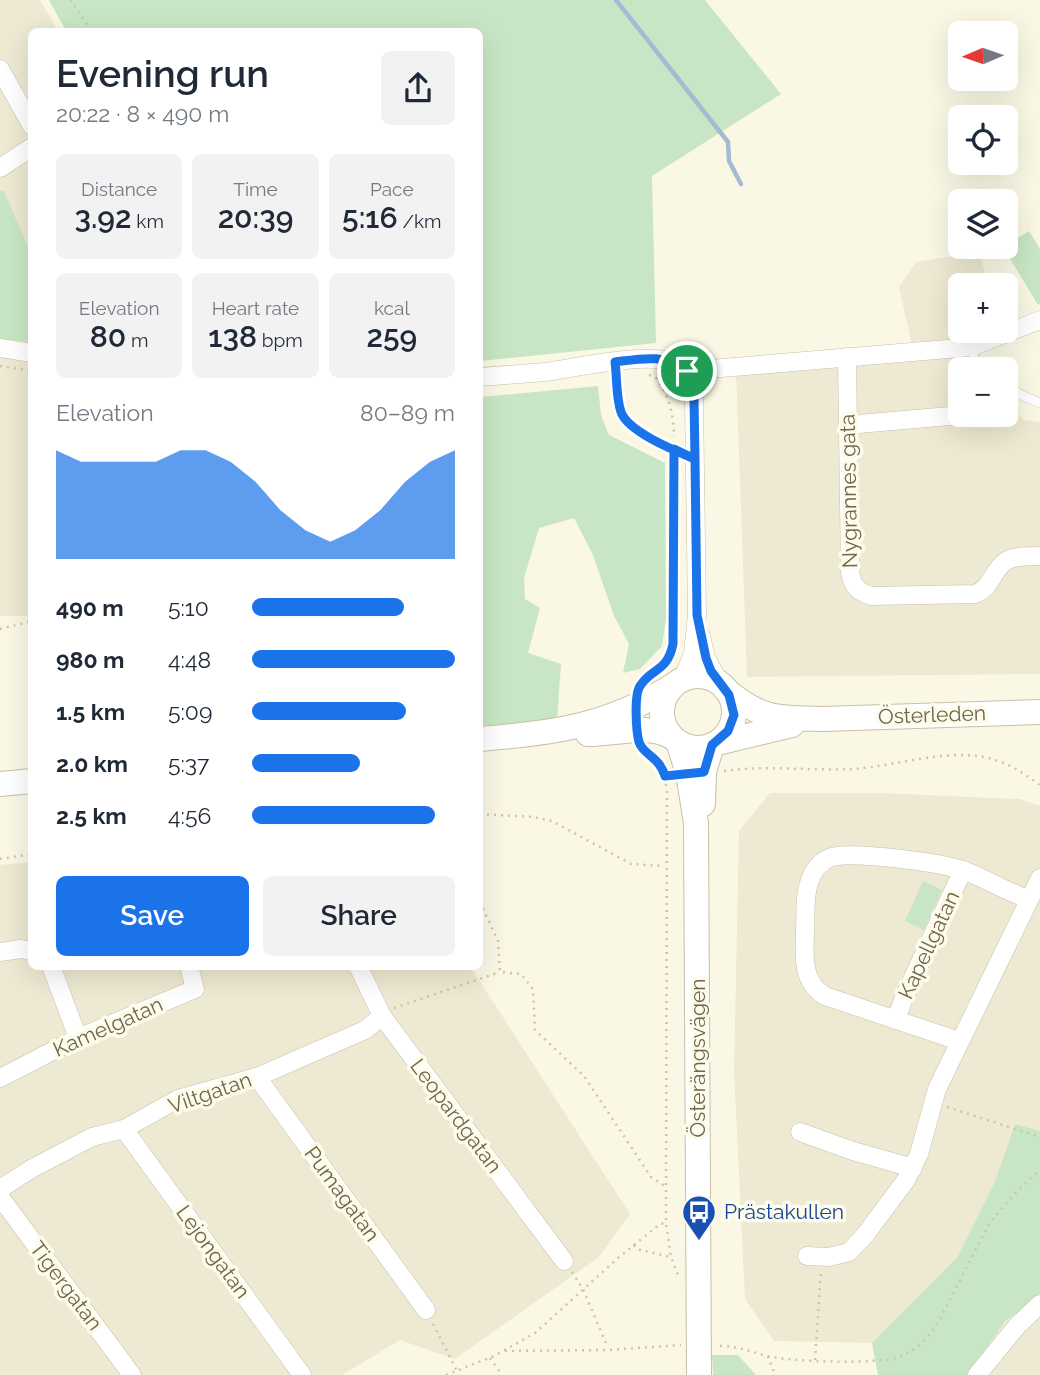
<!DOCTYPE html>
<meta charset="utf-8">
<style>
:root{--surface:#fff;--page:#f2f2f3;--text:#1f2937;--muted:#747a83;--accent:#1a73e8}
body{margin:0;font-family:Raleway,sans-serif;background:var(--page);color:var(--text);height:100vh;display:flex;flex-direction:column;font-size:26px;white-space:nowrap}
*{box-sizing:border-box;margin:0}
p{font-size:23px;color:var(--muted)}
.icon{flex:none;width:38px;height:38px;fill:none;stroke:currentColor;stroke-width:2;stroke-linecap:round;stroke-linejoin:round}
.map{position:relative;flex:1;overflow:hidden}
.details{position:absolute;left:28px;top:28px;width:455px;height:942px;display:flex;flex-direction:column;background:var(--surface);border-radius:10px;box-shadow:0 7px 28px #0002}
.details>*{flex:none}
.needle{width:46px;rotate:268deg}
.fabs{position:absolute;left:948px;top:21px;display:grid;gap:14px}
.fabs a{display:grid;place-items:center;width:70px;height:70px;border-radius:10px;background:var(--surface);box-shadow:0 7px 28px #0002;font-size:35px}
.pin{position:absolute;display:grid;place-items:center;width:60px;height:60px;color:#fff;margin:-30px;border:4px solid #fff;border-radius:50%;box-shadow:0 2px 7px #0007}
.round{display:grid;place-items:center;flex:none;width:74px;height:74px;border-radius:10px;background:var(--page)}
.head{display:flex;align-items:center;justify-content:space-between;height:119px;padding:0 28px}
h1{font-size:38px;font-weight:600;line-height:52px}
.metrics{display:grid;grid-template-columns:repeat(3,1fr);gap:10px;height:119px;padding:7px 28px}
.metrics div{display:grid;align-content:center;border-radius:10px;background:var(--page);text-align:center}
.metrics b{font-size:30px;font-weight:600}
.metrics small{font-size:19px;font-weight:400}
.metrics p{font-size:19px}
.chart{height:196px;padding:14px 28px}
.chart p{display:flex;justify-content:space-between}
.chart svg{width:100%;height:126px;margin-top:7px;fill:var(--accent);opacity:.7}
.cta{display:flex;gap:14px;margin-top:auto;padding:14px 28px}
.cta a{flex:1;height:80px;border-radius:10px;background:var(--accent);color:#fff;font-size:28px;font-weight:600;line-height:80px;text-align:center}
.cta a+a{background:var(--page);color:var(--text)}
ul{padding:0 28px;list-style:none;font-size:23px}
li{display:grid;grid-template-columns:112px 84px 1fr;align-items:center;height:52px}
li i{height:18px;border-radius:9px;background:var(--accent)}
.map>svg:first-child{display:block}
.residential{fill:#eee9d2}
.green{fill:#c8e6c5}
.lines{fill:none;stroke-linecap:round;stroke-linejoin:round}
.stream{stroke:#a3bcd2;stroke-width:4.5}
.lane-casing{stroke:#c8c0aa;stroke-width:10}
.street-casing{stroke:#c8c0aa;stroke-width:19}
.secondary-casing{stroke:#c8bfa6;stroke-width:26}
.path{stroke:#d1c3a3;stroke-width:2.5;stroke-dasharray:2 5;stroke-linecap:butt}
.lane{stroke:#fff;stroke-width:9}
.street{stroke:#fff;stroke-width:18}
.secondary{stroke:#fff;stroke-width:24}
.route-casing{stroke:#fff;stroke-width:14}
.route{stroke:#1a73e8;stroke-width:9}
.labels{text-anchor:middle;stroke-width:7;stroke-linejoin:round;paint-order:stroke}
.street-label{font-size:21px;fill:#70644d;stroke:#fdfceb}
.transit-label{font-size:21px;fill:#164399;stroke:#fdfceb;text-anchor:start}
</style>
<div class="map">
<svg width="1040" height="1375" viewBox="0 0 1040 1375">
<rect width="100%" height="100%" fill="#faf8e5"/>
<g class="residential">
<polygon points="0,0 40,0 58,31 32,32 31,254 4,191 0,190"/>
<polygon points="979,252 989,285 961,285 961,331 995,331 963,341 965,357 976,369 961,369 961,415 1006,415 1006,401 1024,420 1040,422 1040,674 747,677 736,372 915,359 899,287 916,262"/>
<polygon points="0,339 31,342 31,616 0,616"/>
<polygon points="770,793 880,793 1020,799 1040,806 1040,1131 1015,1124 995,1181 958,1256 872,1343 774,1341 745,1299 734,1071 739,831"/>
<polygon points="31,862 32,966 470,966 630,1214 599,1257 455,1359 400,1340 342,1375 0,1375 0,865"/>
<polygon points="1040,1297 1040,1375 969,1375 1005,1321"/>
</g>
<g class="green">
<polygon points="49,0 705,0 781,94 652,176 656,343 480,361 480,32 66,31"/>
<polygon points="0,190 4,191 31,254 31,342 0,339"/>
<polygon points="1029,231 1040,249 1040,303 1038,305 1003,247"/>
<polygon points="598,386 601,415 609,435 665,463 666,618 662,646 640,669 623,673 629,644 614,616 593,555 574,518 539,528 524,578 525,599 540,608 528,653 561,664 557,720 480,726 480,397"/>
<polygon points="923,881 942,890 924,930 905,921"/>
<polygon points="1015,1124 1040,1131 1040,1297 1005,1321 969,1375 878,1375 872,1343 958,1256 995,1181"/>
<polygon points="712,1355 738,1355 756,1375 713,1375"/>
</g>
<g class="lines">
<polyline class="stream" points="616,0 728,142 729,161 741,184"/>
<g class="lane-casing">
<g id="lane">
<polyline points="971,347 975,360 987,369"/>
<path d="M615 362C617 377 616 398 621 412 628 432 676 451 695 459"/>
<polyline points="1006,384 1021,395 1040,403"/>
</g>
</g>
<g class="street-casing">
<g id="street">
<polyline points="0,69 32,126"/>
<polyline points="0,168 32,147"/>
<polyline points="0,348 32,353"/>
<path d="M847 357 850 572C852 586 858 592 872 596L975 594C992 588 992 570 1006 561 1016 555 1029 557 1040 556"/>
<polyline points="686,371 971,347 1040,320"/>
<path d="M480 377C501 375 523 374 545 372 575 368 656 349 680 365 691 372 692 388 694 399L697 615 693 654 682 680"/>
<polyline points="847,425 961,415"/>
<polyline points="701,636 706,658 721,685"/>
<polyline points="0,952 21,949 32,951"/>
<polyline points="51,966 78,1038"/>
<polyline points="358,966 382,1016 564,1261"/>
<polyline points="896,1020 905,995 963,870"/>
<path d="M959 1041 825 996C802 982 804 957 805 933 806 913 803 888 815 870 820 863 828 857 837 856 861 853 941 862 965 871 987 879 1006 892 1029 899"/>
<polyline points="257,1077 426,1310"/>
<polyline points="0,1078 78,1038 195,989 189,966"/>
<polyline points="124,1129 302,1375"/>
<polyline points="800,1132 853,1151 913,1168"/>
<polyline points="0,1189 31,1169 92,1137 124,1129 178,1099 257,1077 365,1030 382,1016"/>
<polyline points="0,1197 132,1375"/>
<polyline points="807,1256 829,1257 849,1252 865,1235 906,1180 919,1154 937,1089 1040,878"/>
<polyline points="977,1375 1017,1326 1040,1304"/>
</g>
</g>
<g class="secondary-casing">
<g id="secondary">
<circle cx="698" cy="712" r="36"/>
<path d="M726 690C762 720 778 718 823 719L1040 712"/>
<path d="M588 734C615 734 648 723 672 737"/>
<path d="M480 739C555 733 608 726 674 685"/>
<polyline points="678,742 688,773 696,823 699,1375"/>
<polyline points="717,743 792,725"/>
<polyline points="0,784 32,781"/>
<polyline points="703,804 704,772 712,745"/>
</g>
</g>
<g class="path">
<polyline points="70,0 92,32"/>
<polyline points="0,366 32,371"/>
<path d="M649 375 655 377C669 394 674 416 674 437"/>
<polyline points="0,629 32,621"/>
<path d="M659 670C670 660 672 649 674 634V461"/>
<path d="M644 750C662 764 664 769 667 792L666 1223 671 1257 678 1275"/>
<path d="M724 771C767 765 810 771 854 769 896 766 958 745 998 761 1014 766 1027 776 1040 785"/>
<polyline points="480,814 534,817 552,821 631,864 664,866"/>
<polyline points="0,859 32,854"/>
<polyline points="480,902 498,941 500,972 521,974 533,989 535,1030 584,1076 651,1177 665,1186"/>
<polyline points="394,1008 500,972"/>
<polyline points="947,1107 1040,1137"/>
<polyline points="634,1245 637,1249 670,1257"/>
<polyline points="572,1272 583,1289 608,1348"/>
<polyline points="433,1324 457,1371"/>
<path d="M720 1346C738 1346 751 1352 767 1356 791 1362 881 1365 902 1356 919 1348 930 1336 940 1319L990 1222 1018 1190 1040 1170"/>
<polyline points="505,1351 609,1350 681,1345"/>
<polyline points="768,1356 775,1375"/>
<polyline points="490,1358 502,1375"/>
<polyline points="815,1360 821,1272"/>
<polyline points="446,1375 494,1356 535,1333 618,1258 660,1224 665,1223"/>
</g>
<use href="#lane" class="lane"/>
<use href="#street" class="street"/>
<use href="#secondary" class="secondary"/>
</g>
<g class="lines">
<g class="route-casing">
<path id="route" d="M687 371 694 399 695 459 674 449 673 644C667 673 652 667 640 686 634 695 636 731 639 742 643 755 659 756 665 776L704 772 712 745 728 731 734 715 729 695 711 671 706 658 697 615 695 459C676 451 628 432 621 412 616 398 617 377 615 362 639 359 667 353 687 371"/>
</g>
<use href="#route" class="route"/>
</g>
<defs>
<g id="bus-pin" transform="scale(1.75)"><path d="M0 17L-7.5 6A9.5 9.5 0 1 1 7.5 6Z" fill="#1a4fb4" stroke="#fdfceb"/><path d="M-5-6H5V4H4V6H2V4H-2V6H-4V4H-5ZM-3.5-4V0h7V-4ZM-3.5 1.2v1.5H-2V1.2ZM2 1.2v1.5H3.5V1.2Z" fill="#fff"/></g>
</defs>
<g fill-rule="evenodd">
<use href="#bus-pin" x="699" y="1212"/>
</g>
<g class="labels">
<g class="street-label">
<text transform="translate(849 491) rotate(-91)" y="7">Nygrannes gata</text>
<text transform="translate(932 715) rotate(-2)" y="7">Österleden</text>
<text transform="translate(929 945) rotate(-65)" y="7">Kapellgatan</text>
<text transform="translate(108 1027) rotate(-24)" y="7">Kamelgatan</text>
<text transform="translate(698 1058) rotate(-90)" y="7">Österängsvägen</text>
<text transform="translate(210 1093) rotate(-19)" y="7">Viltgatan</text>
<text transform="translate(456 1116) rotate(53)" y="7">Leopardgatan</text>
<text transform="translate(342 1194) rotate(54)" y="7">Pumagatan</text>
<text transform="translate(213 1252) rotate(54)" y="7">Lejongatan</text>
<text transform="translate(66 1286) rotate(53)" y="7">Tigergatan</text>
</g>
<g class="transit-label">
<text x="724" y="1219">Prästakullen</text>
</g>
</g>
</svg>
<div class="fabs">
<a><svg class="needle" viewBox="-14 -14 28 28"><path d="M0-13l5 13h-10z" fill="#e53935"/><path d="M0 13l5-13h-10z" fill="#747a83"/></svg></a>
<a><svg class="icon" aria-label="locate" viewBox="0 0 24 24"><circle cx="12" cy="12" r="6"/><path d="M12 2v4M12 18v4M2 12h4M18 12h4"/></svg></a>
<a><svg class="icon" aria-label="layers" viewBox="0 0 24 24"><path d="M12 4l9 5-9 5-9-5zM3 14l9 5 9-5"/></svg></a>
<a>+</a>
<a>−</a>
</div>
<div class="pin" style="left:687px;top:371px;background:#1e9e55"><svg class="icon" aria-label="arrive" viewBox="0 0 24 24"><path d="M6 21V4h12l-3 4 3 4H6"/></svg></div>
<section class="details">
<div class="head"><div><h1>Evening run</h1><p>20:22 · 8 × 490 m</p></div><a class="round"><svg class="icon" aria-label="share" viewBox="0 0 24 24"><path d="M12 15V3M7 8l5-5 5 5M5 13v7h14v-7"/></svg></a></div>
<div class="metrics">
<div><p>Distance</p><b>3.92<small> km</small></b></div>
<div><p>Time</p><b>20:39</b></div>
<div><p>Pace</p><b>5:16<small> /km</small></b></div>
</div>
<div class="metrics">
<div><p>Elevation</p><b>80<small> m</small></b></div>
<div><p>Heart rate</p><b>138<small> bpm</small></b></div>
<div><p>kcal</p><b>259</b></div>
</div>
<div class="chart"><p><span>Elevation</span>80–89 m</p>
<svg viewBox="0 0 160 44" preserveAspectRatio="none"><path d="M0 44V6L10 10L20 10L30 10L40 10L50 6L60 6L70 10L80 17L90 27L100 34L110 38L120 34L130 27L140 17L150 10L160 6V44z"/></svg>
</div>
<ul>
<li><b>490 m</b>5:10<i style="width:75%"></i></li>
<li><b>980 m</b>4:48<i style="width:100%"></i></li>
<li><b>1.5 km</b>5:09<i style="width:76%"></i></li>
<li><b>2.0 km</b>5:37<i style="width:53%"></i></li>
<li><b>2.5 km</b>4:56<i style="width:90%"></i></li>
</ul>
<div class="cta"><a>Save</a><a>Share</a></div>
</section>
</div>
